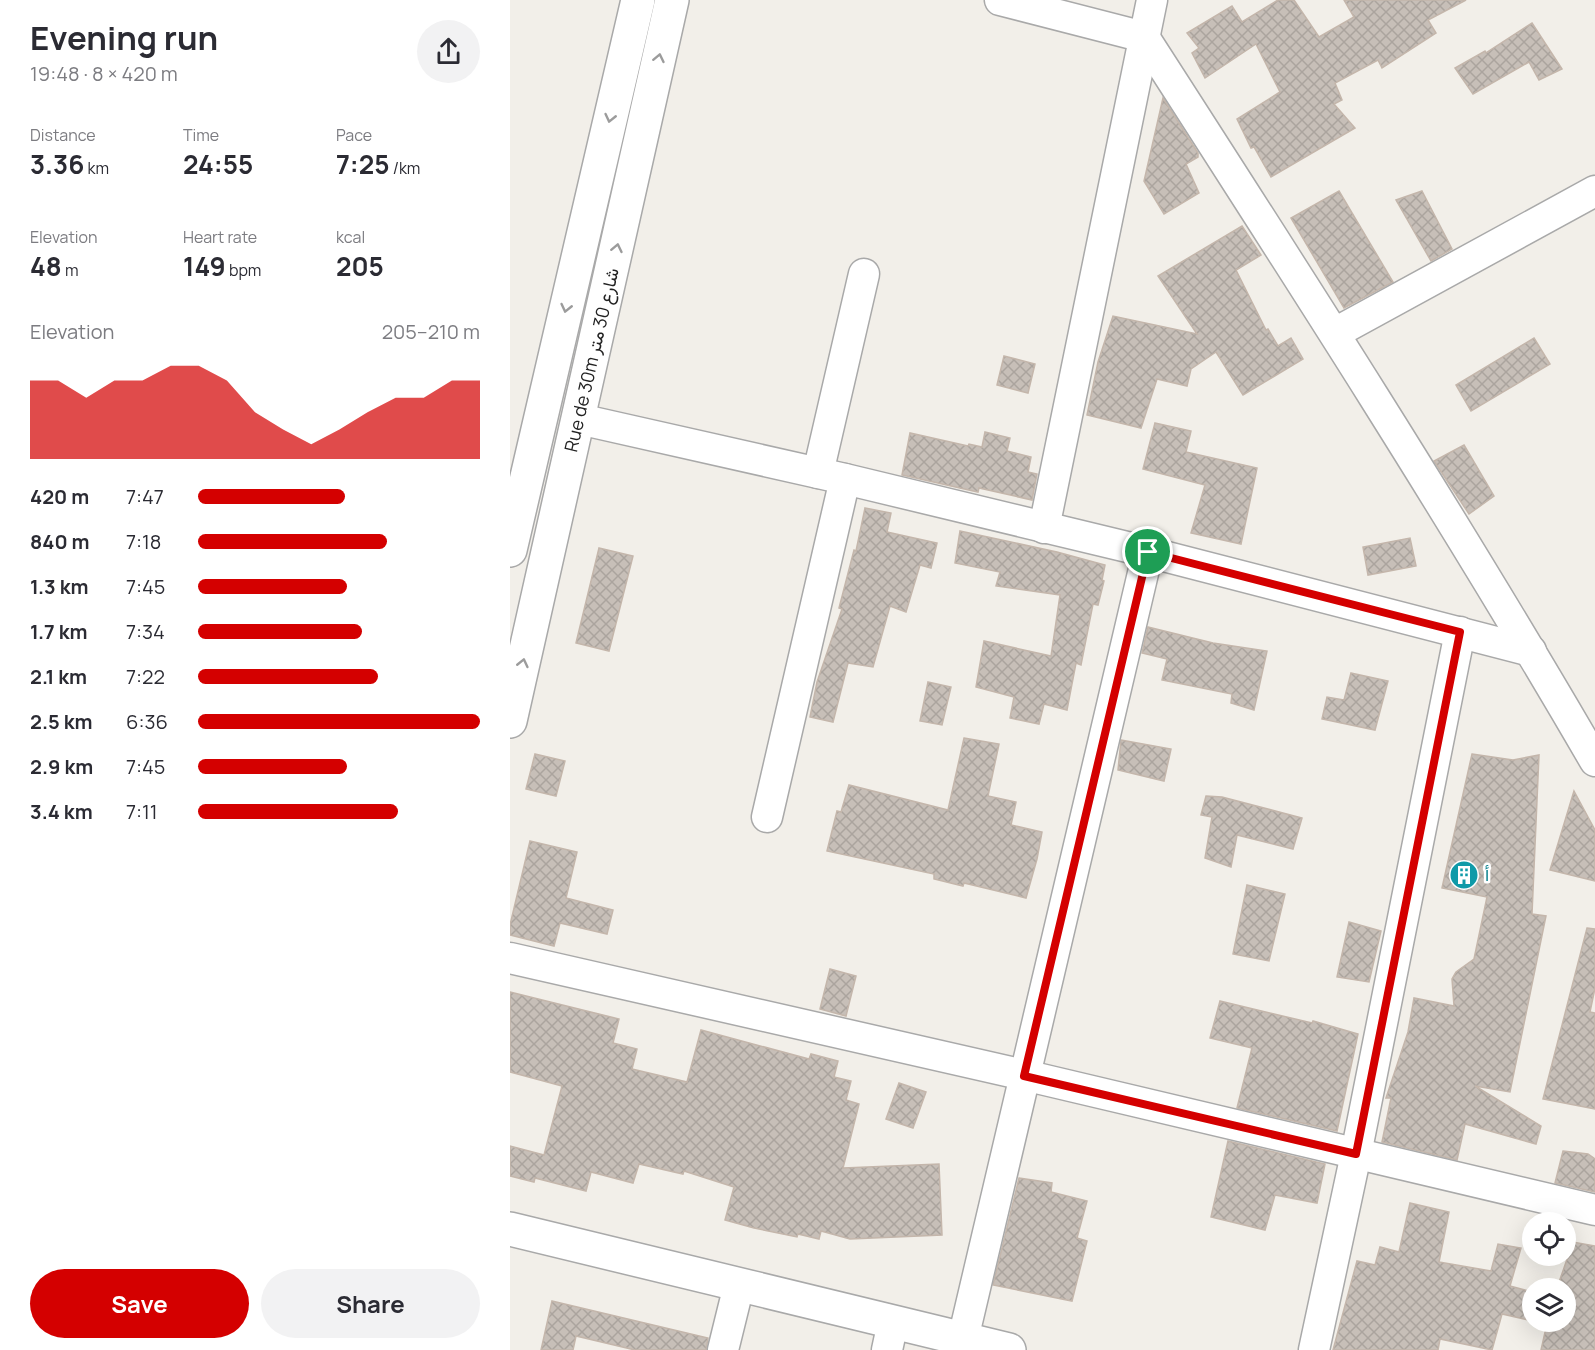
<!DOCTYPE html>
<meta charset="utf-8">
<style>
:root{--surface:#fff;--page:#f2f2f3;--text:#2b2b33;--muted:#7c7c81;--accent:#d40000}
body{margin:0;font-family:Manrope,Vazirmatn,sans-serif;background:var(--page);color:var(--text);height:100vh;display:flex;flex-direction:column;font-size:22px;white-space:nowrap}
*{box-sizing:border-box;margin:0}
p{font-size:20px;color:var(--muted)}
.icon{flex:none;width:33px;height:33px;fill:none;stroke:currentColor;stroke-width:2;stroke-linecap:round;stroke-linejoin:round}
.map{position:relative;flex:1;overflow:hidden}
.details{display:flex;flex-direction:column;background:var(--surface);width:510px}
.details>*{flex:none}
.fabs{position:absolute;left:1012px;top:1212px;display:grid;gap:12px}
.fabs a{display:grid;place-items:center;width:54px;height:54px;border-radius:50%;background:var(--surface);box-shadow:0 6px 24px #0002;font-size:30px}
.pin{position:absolute;display:grid;place-items:center;width:51px;height:51px;color:#fff;margin:-26px;border:3px solid #fff;border-radius:50%;box-shadow:0 2px 6px #0007}
.round{display:grid;place-items:center;flex:none;width:63px;height:63px;border-radius:32px;background:var(--page)}
.headline{display:flex;align-items:center;justify-content:space-between;height:102px;padding:0 30px}
h1{font-size:33px;font-weight:700;line-height:45px}
.stats{display:grid;grid-template-columns:repeat(3,1fr);gap:9px;height:102px;padding:6px 30px}
.stats div{display:grid;align-content:center}
.stats b{font-size:26px;font-weight:700}
.stats small{font-size:16px;font-weight:400}
.stats p{font-size:16px}
.chart{height:168px;padding:12px 30px}
.chart p{display:flex;justify-content:space-between}
.chart svg{width:100%;height:108px;margin-top:6px;fill:var(--accent);opacity:.7}
.button{display:flex;gap:12px;margin-top:auto;padding:12px 30px}
.button a{flex:1;height:69px;border-radius:36px;background:var(--accent);color:#fff;font-size:24px;font-weight:700;line-height:69px;text-align:center}
.button a+a{background:var(--page);color:var(--text)}
ul{padding:0 30px;list-style:none;font-size:20px}
li{display:grid;grid-template-columns:96px 72px 1fr;align-items:center;height:45px}
li i{height:15px;border-radius:8px;background:var(--accent)}
main{display:flex;flex:1;min-height:0}
.map>svg:first-child{display:block}
.building{fill:url(#building-cross-hatch);stroke:#c4b6ab;stroke-width:1.5}
.lines{fill:none;stroke-linecap:round;stroke-linejoin:round}
.minor-casing{stroke:#a9a9a9;stroke-width:33}
.tertiary-casing{stroke:#a9a9a9;stroke-width:36}
.minor{stroke:#fff;stroke-width:30}
.tertiary{stroke:#fff;stroke-width:33}
.oneway{stroke:#9c9c9c}
.route-casing{stroke:#fff;stroke-width:12}
.route{stroke:#d40000;stroke-width:8}
.labels{text-anchor:middle;stroke-width:5;stroke-linejoin:round;paint-order:stroke}
.street-label{font-size:18px;fill:#222;stroke:#fff}
.culture-label{font-size:18px;fill:#0d838f;stroke:#fff;text-anchor:start}
</style>
<main>
<section class="details">
<div class="headline"><div><h1>Evening run</h1><p>19:48 · 8 × 420 m</p></div><a class="round"><svg class="icon" aria-label="share" viewBox="0 0 24 24"><path d="M12 15V3M7 8l5-5 5 5M5 13v7h14v-7"/></svg></a></div>
<div class="stats">
<div><p>Distance</p><b>3.36<small> km</small></b></div>
<div><p>Time</p><b>24:55</b></div>
<div><p>Pace</p><b>7:25<small> /km</small></b></div>
</div>
<div class="stats">
<div><p>Elevation</p><b>48<small> m</small></b></div>
<div><p>Heart rate</p><b>149<small> bpm</small></b></div>
<div><p>kcal</p><b>205</b></div>
</div>
<div class="chart"><p><span>Elevation</span>205–210 m</p>
<svg viewBox="0 0 160 44" preserveAspectRatio="none"><path d="M0 44V12L10 12L20 19L30 12L40 12L50 6L60 6L70 12L80 25L90 32L100 38L110 32L120 25L130 19L140 19L150 12L160 12V44z"/></svg>
</div>
<ul>
<li><b>420 m</b>7:47<i style="width:52%"></i></li>
<li><b>840 m</b>7:18<i style="width:67%"></i></li>
<li><b>1.3 km</b>7:45<i style="width:53%"></i></li>
<li><b>1.7 km</b>7:34<i style="width:58%"></i></li>
<li><b>2.1 km</b>7:22<i style="width:64%"></i></li>
<li><b>2.5 km</b>6:36<i style="width:100%"></i></li>
<li><b>2.9 km</b>7:45<i style="width:53%"></i></li>
<li><b>3.4 km</b>7:11<i style="width:71%"></i></li>
</ul>
<div class="button"><a>Save</a><a>Share</a></div>
</section>
<div class="map">
<svg width="1085" height="1350" viewBox="0 0 1085 1350">
<defs>
<pattern id="building-cross-hatch" width="8" height="8" patternUnits="userSpaceOnUse" patternTransform="scale(1.5)"><rect width="8" height="8" fill="#c7bfb8"/><path d="M0 0l8 8M0 8l8-8" fill="none" stroke="#aba49e"/></pattern>
</defs>
<rect width="100%" height="100%" fill="#f2efe9"/>
<g class="building">
<polygon points="768,0 784,0 809,37 844,17 834,0 956,0 918,20 926,33 872,68 868,60 825,83 832,100 824,104 845,128 761,177 744,147 741,148 727,119 770,92 746,44 695,78 682,53 689,48 677,33 722,6 732,22"/>
<polygon points="1022,23 1052,69 1029,80 1019,62 963,94 945,68 975,51 976,53"/>
<polygon points="653,98 688,153 688,157 676,164 689,193 654,214 634,181"/>
<polygon points="829,191 883,282 834,308 781,218"/>
<polygon points="912,191 942,249 921,261 886,200"/>
<polygon points="732,226 751,255 726,270 756,330 758,329 768,346 781,338 793,359 733,395 706,352 681,369 677,386 647,379 631,428 577,415 588,362 603,316 687,334 648,276"/>
<polygon points="1024,338 1040,364 961,411 946,385"/>
<polygon points="494,356 525,364 518,393 487,385"/>
<polygon points="645,423 681,431 676,452 747,468 731,544 681,533 695,485 633,469"/>
<polygon points="475,432 500,438 497,451 521,457 518,472 527,474 522,500 469,488 468,492 392,475 400,433 458,446 459,444 472,447"/>
<polygon points="954,445 984,496 959,514 924,461"/>
<polygon points="355,508 381,513 377,532 427,543 421,568 410,565 396,612 380,606 363,667 338,663 323,722 300,717 307,682 332,609 329,608 344,550 346,551"/>
<polygon points="450,531 547,552 595,565 592,580 594,581 588,605 583,604 571,665 566,663 557,710 534,704 529,724 500,718 504,697 466,687 474,641 541,656 550,595 486,586 490,572 445,563"/>
<polygon points="900,538 906,566 858,575 853,547"/>
<polygon points="89,548 123,556 99,651 66,643"/>
<polygon points="638,627 703,643 757,651 744,710 721,703 722,694 652,680 657,659 632,653"/>
<polygon points="841,673 878,681 865,730 812,719 817,697 834,700"/>
<polygon points="418,682 441,687 432,725 410,721"/>
<polygon points="454,738 489,744 478,796 506,802 501,825 532,832 527,859 516,898 454,883 453,886 424,879 424,874 317,851 327,811 331,812 339,785 438,810"/>
<polygon points="611,740 661,749 654,781 608,770"/>
<polygon points="25,754 55,761 46,796 16,789"/>
<polygon points="962,754 1003,760 1029,755 1022,914 1036,916 1000,1092 965,1086 1031,1126 1026,1144 955,1124 947,1160 872,1142 881,1098 876,1098 898,1032 904,998 944,1006 942,979 946,972 964,959 977,897 932,888"/>
<polygon points="1064,791 1085,830 1085,881 1040,870"/>
<polygon points="696,796 712,797 792,818 783,849 727,835 721,867 695,858 702,817 691,815"/>
<polygon points="20,841 67,852 56,898 103,910 97,934 50,923 44,946 0,935 0,925"/>
<polygon points="737,885 775,894 759,961 723,954"/>
<polygon points="839,922 871,931 859,982 827,977"/>
<polygon points="1077,928 1085,929 1085,988 1080,1012 1085,1013 1085,1109 1033,1099"/>
<polygon points="320,969 346,976 336,1016 310,1009"/>
<polygon points="0,992 109,1019 103,1043 127,1049 122,1069 177,1082 191,1030 299,1059 301,1054 328,1061 324,1077 341,1081 336,1100 349,1104 333,1168 429,1164 432,1235 340,1239 311,1231 309,1239 288,1234 287,1237 244,1228 215,1220 224,1187 174,1171 173,1174 129,1164 123,1183 81,1172 76,1191 25,1178 24,1182 0,1176 0,1146 34,1155 52,1086 0,1072"/>
<polygon points="710,1001 802,1023 803,1021 848,1034 827,1131 727,1108 742,1048 700,1038"/>
<polygon points="389,1083 416,1092 403,1128 376,1119"/>
<polygon points="718,1141 815,1164 807,1203 765,1195 755,1230 701,1217"/>
<polygon points="1053,1151 1078,1154 1085,1159 1085,1192 1045,1183"/>
<polygon points="509,1178 542,1183 541,1192 577,1201 567,1238 577,1241 562,1301 483,1285"/>
<polygon points="900,1203 939,1212 929,1262 981,1271 988,1244 1011,1248 1000,1286 1023,1292 1023,1322 1056,1322 1056,1288 1047,1288 1063,1242 1085,1246 1085,1350 1031,1350 1036,1328 1018,1320 992,1314 982,1350 930,1339 928,1350 823,1350 847,1261 865,1265 870,1247 889,1252"/>
<polygon points="42,1301 198,1338 196,1350 125,1350 66,1336 63,1350 31,1350"/>
</g>
<g class="lines">
<g class="minor-casing">
<g id="minor">
<path d="M490 0 634 37C788 276 942 515 1085 761"/>
<polyline points="825,333 1085,191"/>
<polyline points="69,419 335,479 638,552 1021,651"/>
<polyline points="308,473 354,274"/>
<polyline points="534,528 642,0"/>
<polyline points="257,817 335,479"/>
<polyline points="0,958 514,1075 1085,1210"/>
<polyline points="453,1339 638,552"/>
<polyline points="213,1350 229,1285"/>
<polyline points="377,1350 383,1322"/>
<polyline points="804,1350 846,1154 950,632"/>
</g>
</g>
<g class="tertiary-casing">
<g id="tertiary">
<polyline points="0,550 128,0"/>
<polyline points="0,721 162,0"/>
<polyline points="0,1229 499,1350"/>
</g>
</g>
<use href="#minor" class="minor"/>
<use href="#tertiary" class="tertiary"/>
</g>
<defs><path id="oneway-chevron" d="M-2-3.5L2.5 0L-2 3.5" fill="none" stroke-width="1.6" stroke-linecap="round" stroke-linejoin="round" transform="scale(1.5)"/></defs>
<g class="oneway">
<use href="#oneway-chevron" transform="translate(149 58) rotate(-78)"/>
<use href="#oneway-chevron" transform="translate(100 118) rotate(103)"/>
<use href="#oneway-chevron" transform="translate(107 248) rotate(-78)"/>
<use href="#oneway-chevron" transform="translate(56 308) rotate(103)"/>
<use href="#oneway-chevron" transform="translate(13 663) rotate(-77)"/>
</g>
<g class="lines">
<g class="route-casing">
<polygon id="route" points="638,552 950,632 846,1154 514,1076"/>
</g>
<use href="#route" class="route"/>
</g>
<defs>
<g id="building-disc" transform="scale(1.5)"><circle r="9.5" fill="#0f9aa8" stroke="#fff"/><path d="M-4-6H4V6H1V3H-1V6H-4ZM-2.5-4.3h1.7v1.8h-1.7ZM.8-4.3h1.7v1.8H.8ZM-2.5-1h1.7V.8h-1.7ZM.8-1h1.7V.8H.8Z" fill="#fff"/></g>
</defs>
<g fill-rule="evenodd">
<use href="#building-disc" x="954" y="875"/>
</g>
<g class="labels">
<g class="street-label">
<text transform="translate(82 360) rotate(-77)" y="6">Rue de 30m شارع 30 متر</text>
</g>
<g class="culture-label">
<text x="975" y="881">أ</text>
</g>
</g>
</svg>
<div class="fabs">
<a><svg class="icon" aria-label="locate" viewBox="0 0 24 24"><circle cx="12" cy="12" r="6"/><path d="M12 2v4M12 18v4M2 12h4M18 12h4"/></svg></a>
<a><svg class="icon" aria-label="layers" viewBox="0 0 24 24"><path d="M12 4l9 5-9 5-9-5zM3 14l9 5 9-5"/></svg></a>
</div>
<div class="pin" style="left:638px;top:552px;background:#1e9e55"><svg class="icon" aria-label="arrive" viewBox="0 0 24 24"><path d="M6 21V4h12l-3 4 3 4H6"/></svg></div>
</div>
</main>
